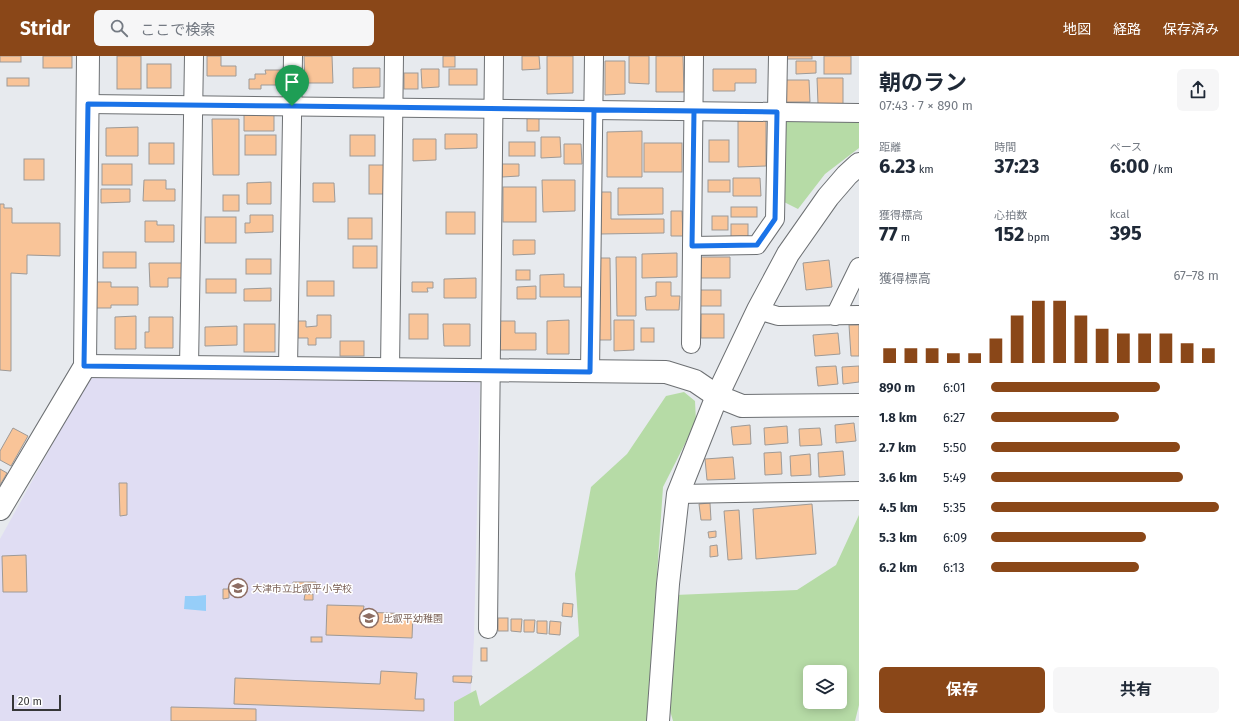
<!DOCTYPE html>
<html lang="ja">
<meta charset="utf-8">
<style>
:root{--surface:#fff;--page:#f6f6f7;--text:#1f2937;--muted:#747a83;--accent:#8a4718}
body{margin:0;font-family:"Fira Sans","Noto Sans JP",sans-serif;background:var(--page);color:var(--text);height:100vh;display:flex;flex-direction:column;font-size:15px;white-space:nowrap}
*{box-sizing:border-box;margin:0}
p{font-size:13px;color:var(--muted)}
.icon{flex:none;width:22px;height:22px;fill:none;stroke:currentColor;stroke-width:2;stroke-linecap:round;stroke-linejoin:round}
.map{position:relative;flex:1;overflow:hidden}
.side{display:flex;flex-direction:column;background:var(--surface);width:380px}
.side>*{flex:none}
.fabs{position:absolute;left:803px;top:609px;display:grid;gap:8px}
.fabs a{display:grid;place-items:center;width:44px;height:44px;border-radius:6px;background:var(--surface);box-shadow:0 2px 10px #0003;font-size:20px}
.scale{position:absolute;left:12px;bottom:10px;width:49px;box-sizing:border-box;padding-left:4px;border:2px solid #363638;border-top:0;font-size:11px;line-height:14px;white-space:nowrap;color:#363638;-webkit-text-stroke:3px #fff;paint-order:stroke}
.pin{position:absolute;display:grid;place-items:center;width:34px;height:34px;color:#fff;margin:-41px -17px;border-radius:50% 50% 50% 0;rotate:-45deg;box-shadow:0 0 4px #0007}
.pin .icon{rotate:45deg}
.round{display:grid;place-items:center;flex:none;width:42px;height:42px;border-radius:6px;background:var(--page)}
.summary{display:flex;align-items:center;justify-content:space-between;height:68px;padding:0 20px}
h1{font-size:22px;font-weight:700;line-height:30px}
.figures{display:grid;grid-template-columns:repeat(3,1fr);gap:6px;height:68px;padding:4px 20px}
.figures div{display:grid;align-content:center}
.figures b{font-size:20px;font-weight:700}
.figures small{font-size:11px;font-weight:400}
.figures p{font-size:11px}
.chart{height:112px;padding:8px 20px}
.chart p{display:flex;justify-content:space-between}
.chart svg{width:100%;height:72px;margin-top:4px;stroke:var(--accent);stroke-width:6}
.action{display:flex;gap:8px;margin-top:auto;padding:8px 20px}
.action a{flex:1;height:46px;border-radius:6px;background:var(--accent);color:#fff;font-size:16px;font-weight:700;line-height:46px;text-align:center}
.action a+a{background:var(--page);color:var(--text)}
ul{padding:0 20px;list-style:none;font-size:13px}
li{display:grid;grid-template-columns:64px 48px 1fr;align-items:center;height:30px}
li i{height:10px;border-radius:5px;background:var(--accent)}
header{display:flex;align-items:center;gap:24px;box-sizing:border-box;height:56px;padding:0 20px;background:var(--accent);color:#fff}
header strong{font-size:19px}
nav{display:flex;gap:22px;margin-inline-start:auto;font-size:14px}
.search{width:280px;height:36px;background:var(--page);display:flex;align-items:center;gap:10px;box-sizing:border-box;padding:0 14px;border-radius:6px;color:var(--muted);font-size:15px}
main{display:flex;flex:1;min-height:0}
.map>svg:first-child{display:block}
.education{fill:#e0ddf3}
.green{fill:#b6dba6;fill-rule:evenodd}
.water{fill:#96cef9}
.building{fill:#f9c498;stroke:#9e9a97}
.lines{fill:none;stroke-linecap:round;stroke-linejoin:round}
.minor-casing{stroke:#6d7073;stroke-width:20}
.tertiary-casing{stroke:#6d7073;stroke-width:24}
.minor{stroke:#fff;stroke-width:18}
.tertiary{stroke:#fff;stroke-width:22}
.route-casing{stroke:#fff;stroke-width:8}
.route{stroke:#1a73e8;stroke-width:5}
.labels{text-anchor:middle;stroke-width:3;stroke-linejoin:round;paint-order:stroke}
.education-label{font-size:10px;fill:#785e54;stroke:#fff;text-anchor:start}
</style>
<header>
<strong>Stridr</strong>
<div class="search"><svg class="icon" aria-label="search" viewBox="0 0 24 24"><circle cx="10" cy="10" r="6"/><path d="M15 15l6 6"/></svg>ここで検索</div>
<nav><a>地図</a><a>経路</a><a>保存済み</a></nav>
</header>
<main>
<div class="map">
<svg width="859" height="665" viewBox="0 0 859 665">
<rect width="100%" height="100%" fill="#e7eaee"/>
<polygon class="education" points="141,319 480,322 474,582 469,665 0,665 0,483 89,322"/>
<g class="green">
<polygon points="783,63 859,63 859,92 825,118 798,153 782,145"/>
<polygon points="684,336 695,345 696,366 663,431 647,665 454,665 454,646 476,634 480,650 531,615 579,580 575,518 591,431 627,398 666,340"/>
<path d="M859 459V649L855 665H673L665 637 675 539 797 534 836 509ZM810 616H840V646H810Z"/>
</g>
<polygon class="water" points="206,539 206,555 184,553 185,540 196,540"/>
<g class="building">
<rect x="0" y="0" width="21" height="6"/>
<rect x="43" y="0" width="29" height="12"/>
<rect x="117" y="0" width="24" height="33"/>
<polygon points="207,0 221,0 221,10 236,10 236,20 207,20"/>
<polygon points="304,0 332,0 333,27 305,27"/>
<rect x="443" y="0" width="12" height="11"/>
<polygon points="522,0 539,0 540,13 522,14"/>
<polygon points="547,0 573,0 573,37 547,38"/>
<polygon points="629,0 649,0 649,28 629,27"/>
<polygon points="656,0 683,0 684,36 656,36"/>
<rect x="787" y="0" width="25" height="3"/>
<rect x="824" y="0" width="27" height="18"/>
<polygon points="605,5 625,5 625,38 605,39"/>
<polygon points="796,5 816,5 816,17 796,18"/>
<rect x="147" y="8" width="24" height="24"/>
<polygon points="353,12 380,12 380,31 353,32"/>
<polygon points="421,13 439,13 439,31 422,32"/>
<rect x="449" y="13" width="28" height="16"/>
<polygon points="713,13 756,13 756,27 735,27 735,35 713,35"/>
<polygon points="265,14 281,14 281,29 261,29 261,33 249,33 249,23 255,23 255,18 266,18"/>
<rect x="404" y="17" width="14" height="16"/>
<rect x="7" y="22" width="22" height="8"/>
<polygon points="817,22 843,22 843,48 818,48"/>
<polygon points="784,24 809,24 810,46 784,46"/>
<polygon points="274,58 274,75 244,75 244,59"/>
<rect x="527" y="62" width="12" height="13"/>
<polygon points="738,62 766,62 766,110 738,111"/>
<polygon points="212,63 239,63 239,119 213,119"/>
<polygon points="138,71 138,100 106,100 106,72"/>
<polygon points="642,75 642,121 607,121 607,76"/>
<polygon points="445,78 477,78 477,92 445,93"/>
<rect x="245" y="79" width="31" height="20"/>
<rect x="350" y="79" width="25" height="21"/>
<polygon points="541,81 560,81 561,101 541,102"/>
<polygon points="413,83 436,83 436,104 413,105"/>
<rect x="709" y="84" width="20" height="22"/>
<rect x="509" y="86" width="26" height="14"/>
<rect x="149" y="87" width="25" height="21"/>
<rect x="644" y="87" width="38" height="29"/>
<polygon points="564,88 581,88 582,108 564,108"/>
<rect x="24" y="103" width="20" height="21"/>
<rect x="102" y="108" width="30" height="21"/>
<polygon points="502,108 519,108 519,120 502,121"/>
<rect x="369" y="109" width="16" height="29"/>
<polygon points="733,122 760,122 761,140 733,140"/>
<polygon points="144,124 166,124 166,133 175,133 175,145 143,145"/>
<polygon points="542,124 575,124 575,155 543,156"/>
<rect x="708" y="124" width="22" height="12"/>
<polygon points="271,126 271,148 247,148 247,127"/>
<polygon points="313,127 334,127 335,146 313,146"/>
<rect x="503" y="131" width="33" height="35"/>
<polygon points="618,132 663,132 663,158 618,159"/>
<polygon points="101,133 130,133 130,146 101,147"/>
<polygon points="599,136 611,136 611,163 664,163 664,177 600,178"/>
<rect x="223" y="139" width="16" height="16"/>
<polygon points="0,148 4,148 4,152 12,152 12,167 60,167 60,200 27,199 27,218 11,217 11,315 0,314"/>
<rect x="731" y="151" width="26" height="10"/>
<polygon points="671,155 682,155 683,180 671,180"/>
<rect x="446" y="156" width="29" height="22"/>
<polygon points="250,159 273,159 273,176 245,177 245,167 250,167"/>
<rect x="712" y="160" width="16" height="14"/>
<rect x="205" y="161" width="31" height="26"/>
<rect x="348" y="162" width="24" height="21"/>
<polygon points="145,165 157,165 157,169 174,169 174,186 145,186"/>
<rect x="731" y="168" width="17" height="16"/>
<polygon points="513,184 535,184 535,198 513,199"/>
<rect x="353" y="190" width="24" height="22"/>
<rect x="103" y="196" width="33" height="16"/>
<polygon points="677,197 677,221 642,222 642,198"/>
<polygon points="616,201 636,201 636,260 617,260"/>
<polygon points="701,201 730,201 730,222 700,222"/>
<polygon points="599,202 610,202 611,284 599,284"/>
<rect x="246" y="203" width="25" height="15"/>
<polygon points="829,204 832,231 806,234 803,207"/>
<polygon points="149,207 183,207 183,222 168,222 168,231 150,231"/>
<rect x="516" y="214" width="14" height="10"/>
<polygon points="564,218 564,231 581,231 581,241 540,241 540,219"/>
<polygon points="476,222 476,242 444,242 444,223"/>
<rect x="206" y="223" width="30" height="14"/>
<rect x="307" y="225" width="27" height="15"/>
<polygon points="93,226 111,226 111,231 138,231 138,249 111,249 111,252 93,252"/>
<polygon points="412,226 433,226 433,232 427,232 428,236 412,236"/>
<polygon points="656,226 671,226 671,240 680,240 679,254 646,254 645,241 656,240"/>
<polygon points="536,230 536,243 517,243 517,231"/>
<polygon points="271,232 271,245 244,245 244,233"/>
<rect x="700" y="234" width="21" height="16"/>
<rect x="409" y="258" width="19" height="25"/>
<rect x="701" y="258" width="23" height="24"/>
<polygon points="317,259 331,259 331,282 316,282 316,289 308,289 308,282 298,282 298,265 306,265 306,271 317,270"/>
<polygon points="136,260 136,293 115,293 115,261"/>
<polygon points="149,261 173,261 173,292 145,292 145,276 149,276"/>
<polygon points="569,264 569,298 547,298 547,265"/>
<polygon points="614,264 634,264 634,294 614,295"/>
<polygon points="497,265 515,265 515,277 536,277 536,294 497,294"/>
<rect x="244" y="268" width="31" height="28"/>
<polygon points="443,268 470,268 470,290 444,290"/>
<polygon points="849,269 859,269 859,300 851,300"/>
<polygon points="237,270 237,289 205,290 205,271"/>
<rect x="641" y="272" width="13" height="14"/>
<polygon points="838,277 840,298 815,300 813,279"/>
<rect x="340" y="285" width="24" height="15"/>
<polygon points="836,310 838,328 818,330 816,311"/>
<polygon points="859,310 859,326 843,328 842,311"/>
<polygon points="854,367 856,385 836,387 835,369"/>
<polygon points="750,369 751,388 733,389 731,371"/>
<polygon points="787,370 788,387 765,389 764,372"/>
<polygon points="13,372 28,380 11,410 0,404 0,395"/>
<polygon points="820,372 822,389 800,390 799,373"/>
<polygon points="843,395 845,419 819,421 818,397"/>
<polygon points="781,396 782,418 765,419 764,397"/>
<polygon points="810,398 811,419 791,420 790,400"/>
<polygon points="733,401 735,423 707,424 705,403"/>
<polygon points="0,413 7,417 0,429"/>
<polygon points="119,427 127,427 127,459 120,460"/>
<polygon points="710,447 711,464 701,464 699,448"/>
<polygon points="812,448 816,498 756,503 753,453"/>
<polygon points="739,454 742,503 728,504 724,455"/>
<polygon points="716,475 716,481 709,482 708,476"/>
<polygon points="717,489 718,500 710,501 710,490"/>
<polygon points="26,499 27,536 3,536 2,500"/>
<polygon points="293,526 316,526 316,531 293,532"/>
<polygon points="223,533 229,533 229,542 223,543"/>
<polygon points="305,538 313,538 313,544 304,544"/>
<polygon points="563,547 573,548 572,561 562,560"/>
<polygon points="327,549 364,550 363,556 413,558 412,582 326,579"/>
<rect x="498" y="562" width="10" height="13"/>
<polygon points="511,563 522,563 521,576 511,575"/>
<polygon points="524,564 535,564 534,576 524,576"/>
<polygon points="537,565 547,565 547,578 537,577"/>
<polygon points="550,565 561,566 560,579 549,578"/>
<rect x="311" y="581" width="11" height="5"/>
<rect x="481" y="592" width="6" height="13"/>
<polygon points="381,615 417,617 415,643 424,643 424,655 234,648 235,622 380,628"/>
<polygon points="453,620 472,620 471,627 453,626"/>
<polygon points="171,651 256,653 256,665 171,665"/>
</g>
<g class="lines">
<g class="minor-casing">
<g id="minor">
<polyline points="88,48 859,57"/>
<polyline points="692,190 757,189 775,163 778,0"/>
<polyline points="758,254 778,260 859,259"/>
<polyline points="835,260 859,211"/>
<polyline points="691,288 694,0"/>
<polyline points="189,311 194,0"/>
<polyline points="288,312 293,0"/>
<polyline points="390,313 394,0"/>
<polyline points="590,316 594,0"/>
<polyline points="678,438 859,435"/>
<polyline points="488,573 494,0"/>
</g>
</g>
<g class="tertiary-casing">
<g id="tertiary">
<polyline points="85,310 666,316 695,325 717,340 742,350 859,349"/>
<polyline points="0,453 85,310 88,0"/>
<polyline points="658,665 668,528 678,438 717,340 758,254 788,198 828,141 847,119 859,108"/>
</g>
</g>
<use href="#minor" class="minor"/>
<use href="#tertiary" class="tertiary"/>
</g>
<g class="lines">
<g class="route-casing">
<polyline id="route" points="292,50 88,48 84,310 590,316 594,54 694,55 692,190 757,189 775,163 777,56 292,50"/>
</g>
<use href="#route" class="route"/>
</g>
<defs>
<g id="school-ring" transform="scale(1)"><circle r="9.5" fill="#fff" stroke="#8d6e63" stroke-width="1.5"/><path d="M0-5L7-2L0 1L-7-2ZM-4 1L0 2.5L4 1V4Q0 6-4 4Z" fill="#8d6e63"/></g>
</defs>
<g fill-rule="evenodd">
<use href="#school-ring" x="238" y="532"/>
<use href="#school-ring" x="369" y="562"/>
</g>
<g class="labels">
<g class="education-label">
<text x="252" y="536">大津市立比叡平小学校</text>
<text x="383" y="566">比叡平幼稚園</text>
</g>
</g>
</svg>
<div class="fabs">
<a><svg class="icon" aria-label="layers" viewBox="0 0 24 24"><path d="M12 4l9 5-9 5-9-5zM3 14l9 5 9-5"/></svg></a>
</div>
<div class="scale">20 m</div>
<div class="pin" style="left:292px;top:50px;background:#1e9e55"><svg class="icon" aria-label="arrive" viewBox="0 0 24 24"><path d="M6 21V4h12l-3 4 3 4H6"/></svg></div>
</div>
<section class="side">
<div class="summary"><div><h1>朝のラン</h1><p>07:43 · 7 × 890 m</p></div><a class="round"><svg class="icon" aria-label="share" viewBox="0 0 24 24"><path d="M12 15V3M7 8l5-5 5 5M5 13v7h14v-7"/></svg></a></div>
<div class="figures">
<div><p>距離</p><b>6.23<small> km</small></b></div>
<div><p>時間</p><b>37:23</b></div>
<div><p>ペース</p><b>6:00<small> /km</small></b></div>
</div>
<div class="figures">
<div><p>獲得標高</p><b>77<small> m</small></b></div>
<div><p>心拍数</p><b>152<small> bpm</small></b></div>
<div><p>kcal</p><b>395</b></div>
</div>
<div class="chart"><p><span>獲得標高</span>67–78 m</p>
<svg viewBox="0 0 160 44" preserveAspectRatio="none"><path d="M5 44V35M15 44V35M25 44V35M35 44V38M45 44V38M55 44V29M65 44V15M75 44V6M85 44V6M95 44V15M105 44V23M115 44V26M125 44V26M135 44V26M145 44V32M155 44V35"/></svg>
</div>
<ul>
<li><b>890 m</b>6:01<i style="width:74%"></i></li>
<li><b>1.8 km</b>6:27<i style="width:56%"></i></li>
<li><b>2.7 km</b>5:50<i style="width:83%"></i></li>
<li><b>3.6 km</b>5:49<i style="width:84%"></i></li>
<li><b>4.5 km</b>5:35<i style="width:100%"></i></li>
<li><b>5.3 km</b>6:09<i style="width:68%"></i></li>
<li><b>6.2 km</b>6:13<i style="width:65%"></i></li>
</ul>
<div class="action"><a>保存</a><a>共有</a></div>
</section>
</main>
